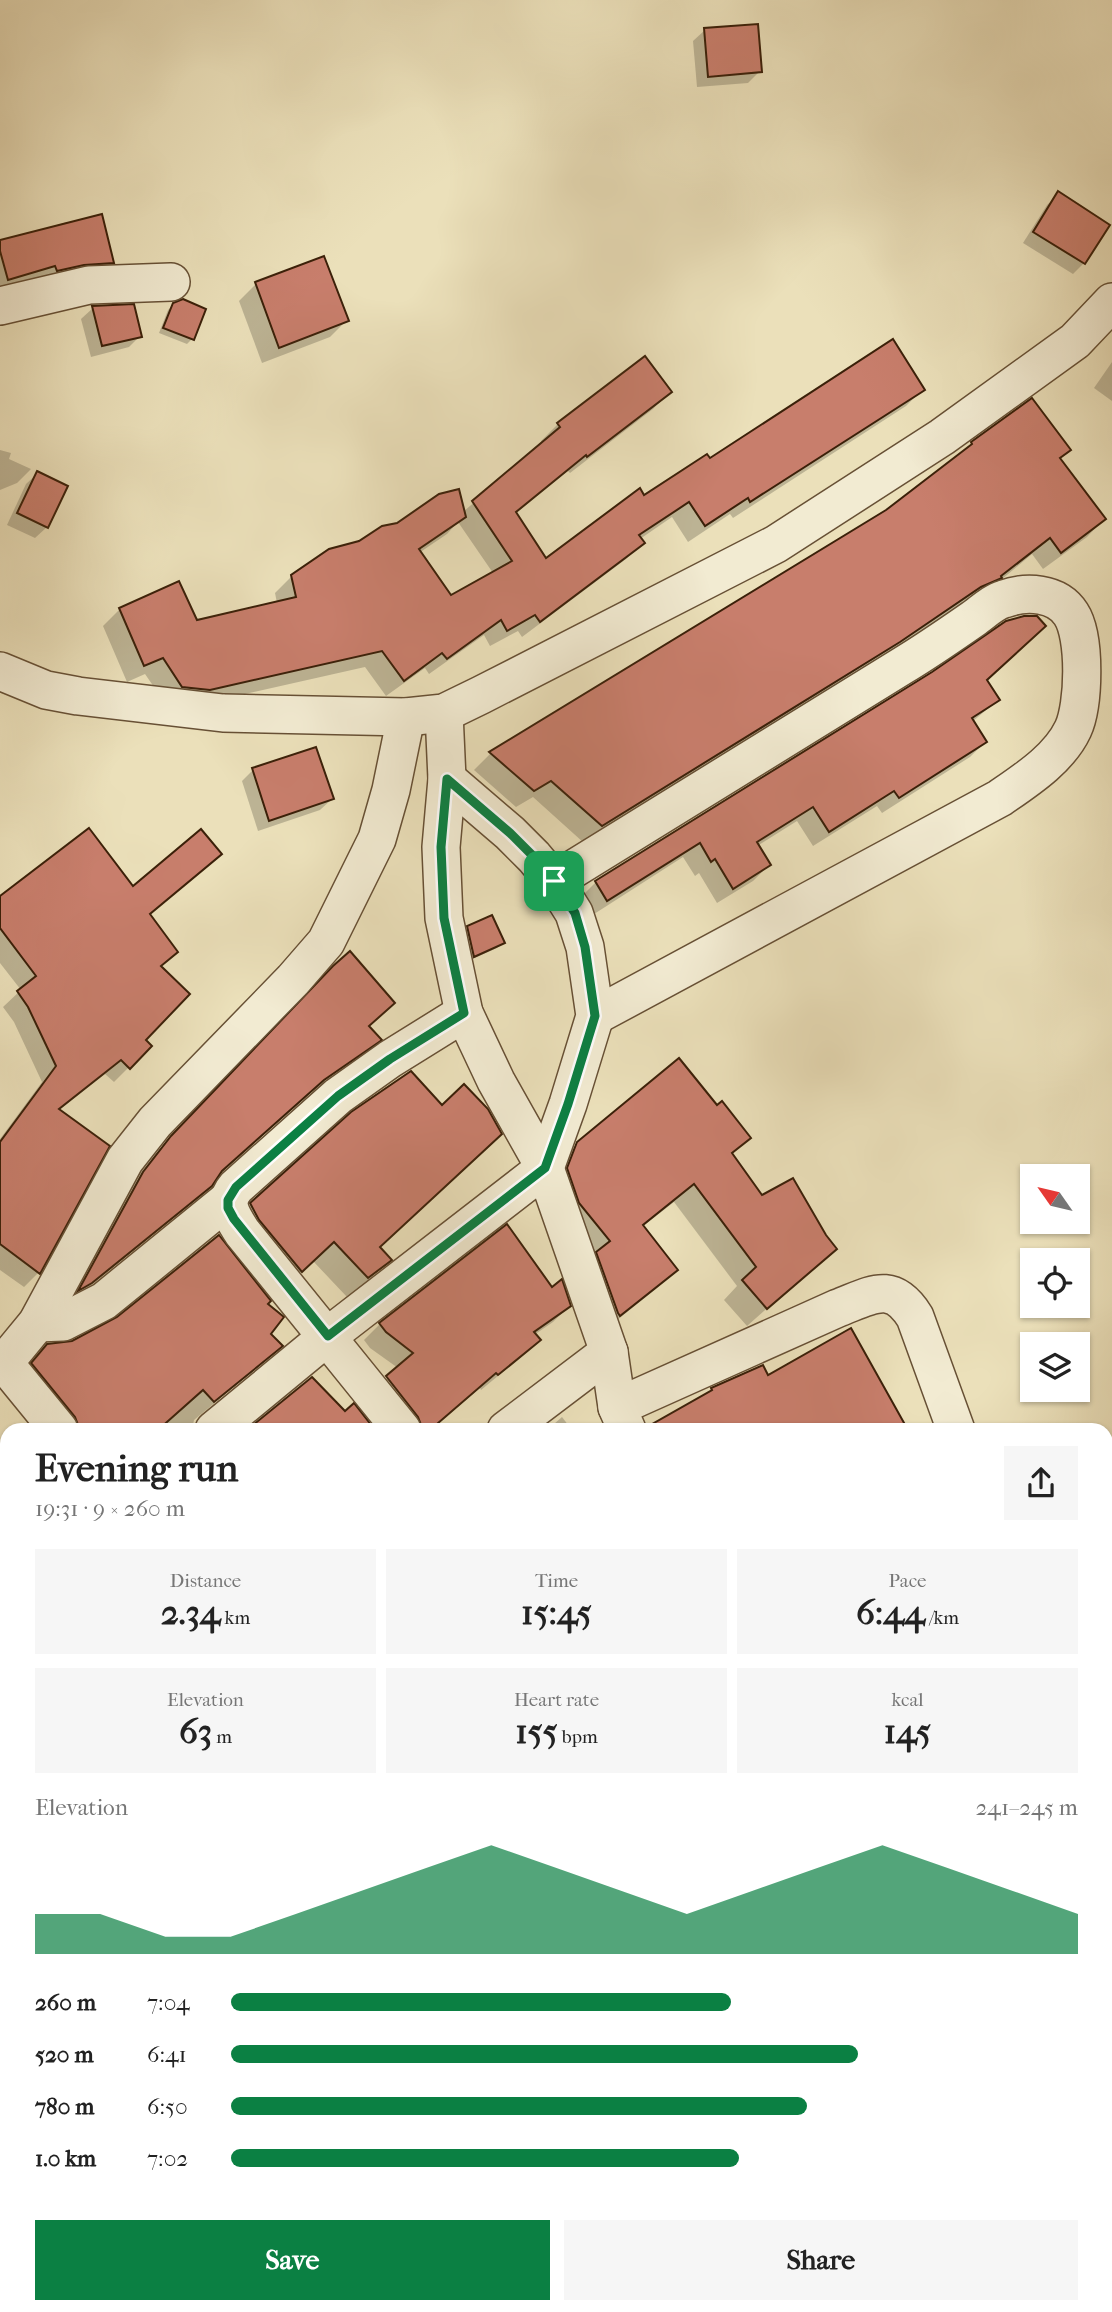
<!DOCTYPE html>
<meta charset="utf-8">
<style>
:root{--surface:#fff;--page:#f6f6f6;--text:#222;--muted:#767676;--accent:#0b8043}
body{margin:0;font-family:"IM FELL French Canon",serif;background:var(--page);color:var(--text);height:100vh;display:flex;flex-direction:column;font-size:26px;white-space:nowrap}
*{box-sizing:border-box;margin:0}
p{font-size:23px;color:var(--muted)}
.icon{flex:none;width:38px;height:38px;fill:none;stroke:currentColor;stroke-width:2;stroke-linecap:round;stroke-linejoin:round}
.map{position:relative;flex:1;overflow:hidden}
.sheet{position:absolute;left:0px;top:1423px;width:1113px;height:891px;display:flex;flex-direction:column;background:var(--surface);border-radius:21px 21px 0 0;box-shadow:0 2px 5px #0004}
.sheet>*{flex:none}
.needle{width:46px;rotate:304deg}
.controls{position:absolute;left:1020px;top:1164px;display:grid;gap:14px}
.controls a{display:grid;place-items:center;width:70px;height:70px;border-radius:0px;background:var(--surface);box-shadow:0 2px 5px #0004;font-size:35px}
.pin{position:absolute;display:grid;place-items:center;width:60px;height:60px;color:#fff;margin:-30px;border-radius:14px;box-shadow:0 4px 10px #0006}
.round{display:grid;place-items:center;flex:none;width:74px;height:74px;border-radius:0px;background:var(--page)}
.headline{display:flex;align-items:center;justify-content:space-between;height:119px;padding:0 35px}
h1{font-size:38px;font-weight:700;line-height:52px}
.stats{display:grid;grid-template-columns:repeat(3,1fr);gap:10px;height:119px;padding:7px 35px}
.stats div{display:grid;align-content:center;border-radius:0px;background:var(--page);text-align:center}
.stats b{font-size:35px;font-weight:700}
.stats small{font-size:19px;font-weight:400}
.stats p{font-size:19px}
.chart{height:196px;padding:14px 35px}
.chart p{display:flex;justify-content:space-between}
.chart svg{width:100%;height:126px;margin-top:7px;fill:var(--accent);opacity:.7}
.primary-button{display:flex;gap:14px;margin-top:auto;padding:14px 35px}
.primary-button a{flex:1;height:80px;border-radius:0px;background:var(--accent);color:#fff;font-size:28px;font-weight:700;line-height:80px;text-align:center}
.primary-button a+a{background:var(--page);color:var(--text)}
ul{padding:0 35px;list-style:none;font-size:23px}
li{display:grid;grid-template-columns:112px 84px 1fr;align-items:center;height:52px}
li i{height:18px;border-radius:9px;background:var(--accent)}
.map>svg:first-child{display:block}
.shadow{fill:#0003;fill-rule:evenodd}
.building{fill:#c87e6c;stroke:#3b2009;stroke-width:2}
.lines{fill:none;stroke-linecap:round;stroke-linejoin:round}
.street-casing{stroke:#675035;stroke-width:40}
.street{stroke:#f2ebd2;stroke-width:37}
.route-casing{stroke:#fff;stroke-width:14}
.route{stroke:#0b8043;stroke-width:9}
</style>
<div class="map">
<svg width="1112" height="2312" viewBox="0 0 1112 2312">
<rect width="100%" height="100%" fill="#ebe0ba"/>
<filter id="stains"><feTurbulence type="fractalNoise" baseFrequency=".00286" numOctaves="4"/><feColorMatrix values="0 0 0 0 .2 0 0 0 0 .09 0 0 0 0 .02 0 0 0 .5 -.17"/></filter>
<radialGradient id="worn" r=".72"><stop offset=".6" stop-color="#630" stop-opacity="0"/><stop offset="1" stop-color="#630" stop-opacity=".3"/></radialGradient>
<g class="shadow">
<polygon points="705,30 760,71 748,83 697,87 693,41"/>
<polygon points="1059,194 1084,263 1073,274 1023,243 1047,205"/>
<polygon points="67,222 112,263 98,277 0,291 0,242"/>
<polygon points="323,258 347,320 330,337 262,363 239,301 256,284"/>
<polygon points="174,304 192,339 187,344 159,333 168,310"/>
<polygon points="93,308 140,336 129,347 91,357 81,319"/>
<polygon points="1112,362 1112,401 1094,388"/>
<path d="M923 389 906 406 733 518 730 514 688 542 672 517 640 539 643 543 626 559 522 637 518 631 490 646 484 635 429 674 425 668 386 696 365 667 192 706 165 703 145 674 127 682 103 626 120 609 196 622 277 603 275 593 292 576 463 512 543 443 541 441 558 424 669 392 653 409 570 473 568 471 515 514 546 561 643 497 709 460ZM458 522 493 573 450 597 419 553 447 534Z"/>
<polygon points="1032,400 1069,450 1059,460 1104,519 1087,537 1043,569 1032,554 983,595 962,604 881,659 584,843 533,797 516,807 474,770 491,753 887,511 958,458 972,444"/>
<polygon points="0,450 11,453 9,459 31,469 17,483 0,490"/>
<polygon points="38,473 47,527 35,538 7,525 26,484"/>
<polygon points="986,680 998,700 972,722 985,742 970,757 882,813 877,806 813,846 797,821 757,846 769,865 753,881 717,903 699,873 695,876 683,857 591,916 580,898 596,882"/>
<polygon points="253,770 332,799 320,810 258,831 242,781"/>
<polygon points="0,898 149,915 176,952 160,967 143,1040 150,1046 114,1082 105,1074 58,1111 38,1273 24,1287 0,1270 0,1139 42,1082 14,1022 3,1007 21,990 0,963"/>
<polygon points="468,927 503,942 497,948 468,961 463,933"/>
<polygon points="318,984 379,1039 365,1054 307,1095 218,1175 195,1200 76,1298 67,1302 128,1188 156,1153"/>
<polygon points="442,1107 379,1248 389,1260 369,1280 347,1297 313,1261 280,1291 231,1225 251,1205"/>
<polygon points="717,1108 749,1137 731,1155 762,1198 825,1236 835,1248 747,1326 724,1300 737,1286 674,1202 642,1227 676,1269 657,1288 601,1333 558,1163 578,1143"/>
<polygon points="506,1227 552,1290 569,1306 553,1322 534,1335 538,1340 522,1356 481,1390 480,1388 430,1430 400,1430 371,1393 398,1368 370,1348 364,1340 380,1324"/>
<polygon points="265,1304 268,1334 280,1346 263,1363 194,1420 192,1430 55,1430 15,1381 48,1345 73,1343"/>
<polygon points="562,1417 572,1430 547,1430"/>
<polygon points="7,1461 7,1609 0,1603 0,1466"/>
<polygon points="7,1630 7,1715 0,1705 0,1631"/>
<polygon points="0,1752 7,1762 7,1778 0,1783"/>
<polygon points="7,1924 7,2038 0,2025 0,1931"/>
<polygon points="7,2042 7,2065 0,2053 0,2049"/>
<polygon points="7,2162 7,2265 0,2268 0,2163"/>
</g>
<g class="building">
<polygon points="758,24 762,72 708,77 704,28"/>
<polygon points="1058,191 1110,225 1085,264 1033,232"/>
<polygon points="102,214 114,263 84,265 57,271 55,266 8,280 0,251 0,240"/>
<polygon points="324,256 349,321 279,348 255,282"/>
<polygon points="183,299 206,309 194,340 163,328 173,303"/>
<polygon points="134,304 142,337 102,346 92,306"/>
<polygon points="893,339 925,390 750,502 748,498 705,526 689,502 639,535 645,543 540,622 535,615 507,631 501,620 447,659 442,653 404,681 382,651 210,690 182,687 163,658 144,666 119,608 179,581 197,620 296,597 291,575 329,549 359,541 382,526 397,523 439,494 459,489 466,517 419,549 451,595 512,561 472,501 560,427 557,423 645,356 672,392 587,457 586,455 516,512 546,558 640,488 644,495 707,454 710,458"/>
<polygon points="1032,398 1071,450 1060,458 1106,519 1061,553 1050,538 1001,576 1002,578 981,587 900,642 602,826 551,781 534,791 489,752 886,510 972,444 971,442"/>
<polygon points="37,471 68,486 48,528 17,513"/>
<polygon points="1037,616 1046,626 987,680 1000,700 972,718 987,742 899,798 894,791 829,832 813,807 757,842 771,865 733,889 715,859 711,862 700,843 607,901 595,881 932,672 1006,621 1024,616"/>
<polygon points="316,747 334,799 269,821 252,768"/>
<polygon points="89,828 133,886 201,829 222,854 150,914 178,952 161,966 190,994 146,1040 152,1046 130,1069 121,1060 59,1109 110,1146 40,1274 0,1244 0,1142 56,1066 28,1007 17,991 36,976 0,928 0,896"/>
<polygon points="492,915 505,943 474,957 467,926"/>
<polygon points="350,951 395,1003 369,1026 382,1040 324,1080 222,1171 212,1186 92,1283 78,1291 143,1172 171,1136 333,966"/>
<polygon points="679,1058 717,1105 722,1101 751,1138 732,1153 762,1195 793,1178 826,1235 837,1249 767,1309 742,1280 756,1267 694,1184 643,1225 678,1270 620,1316 618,1313 596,1252 610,1241 579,1203 567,1168 577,1142"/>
<polygon points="411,1071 442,1105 464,1084 488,1109 502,1134 380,1247 392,1260 368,1278 334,1242 302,1272 259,1220 250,1203 351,1112"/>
<polygon points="507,1224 552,1287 562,1279 571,1306 534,1332 541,1340 498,1375 496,1373 430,1430 423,1430 418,1417 386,1376 413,1353 386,1332 379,1323"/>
<polygon points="219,1235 271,1301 268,1304 284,1317 271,1334 283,1346 214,1402 203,1390 158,1430 80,1430 75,1417 31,1363 47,1344 72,1341 117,1317"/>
<polygon points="851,1328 908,1430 648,1430 647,1427 712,1390 711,1388 763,1365 768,1375"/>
<polygon points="312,1377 345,1411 354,1403 375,1430 247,1430"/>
</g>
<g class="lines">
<g class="street-casing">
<g id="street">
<polyline points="0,306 89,285 171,282"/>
<polyline points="0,671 46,690 78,696 223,713 406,717 444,713 481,695 776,544 942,437 1075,341 1112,302"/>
<polyline points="444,713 447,779 441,847 444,918 464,1013 496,1081 545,1168 609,1352 617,1407 627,1430"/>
<path d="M554 881C670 809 786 737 902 666 927 651 950 635 973 619 983 612 993 602 1004 599 1026 591 1057 592 1071 614 1086 637 1084 705 1073 729 1059 759 1026 780 1000 798L595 1016"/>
<polyline points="37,1323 63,1322 104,1301 228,1200"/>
<polyline points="5,1364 59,1430"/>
<polyline points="0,1368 37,1323 125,1160 155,1122 293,980 326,942 377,839 391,790 406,717"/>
<path d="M617 1407 838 1308C872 1295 892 1280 915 1317L956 1430"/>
<polyline points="214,1430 328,1336 545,1168 568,1104 595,1016 585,947 574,913 554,881 534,857 510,833 447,779"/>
<path d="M402 1430 242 1232C232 1216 222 1203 236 1187L338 1096 390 1059 464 1013"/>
<polyline points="506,1430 609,1352"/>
<polyline points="0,1609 7,1603"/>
<polyline points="0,1700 7,1709"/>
<polyline points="0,1868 7,1861"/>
<polyline points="0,1900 7,1898"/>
<polyline points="0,2141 7,2138"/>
</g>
</g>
<use href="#street" class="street"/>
</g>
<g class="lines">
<g class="route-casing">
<polygon id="route" points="447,779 510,833 534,857 554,881 575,913 585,947 595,1016 568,1104 545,1168 328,1336 234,1219 228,1208 228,1200 236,1187 338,1096 390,1059 464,1013 444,918 441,847"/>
</g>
<use href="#route" class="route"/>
</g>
<rect width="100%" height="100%" filter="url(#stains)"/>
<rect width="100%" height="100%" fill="url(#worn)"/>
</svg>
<div class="controls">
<a><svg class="needle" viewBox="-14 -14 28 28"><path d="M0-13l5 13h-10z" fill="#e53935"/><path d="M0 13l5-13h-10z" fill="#767676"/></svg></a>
<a><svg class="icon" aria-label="locate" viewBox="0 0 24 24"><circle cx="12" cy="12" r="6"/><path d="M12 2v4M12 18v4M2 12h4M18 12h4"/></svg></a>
<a><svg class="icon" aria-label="layers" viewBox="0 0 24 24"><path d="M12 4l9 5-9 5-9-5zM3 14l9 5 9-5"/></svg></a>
</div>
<div class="pin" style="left:554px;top:881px;background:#1e9e55"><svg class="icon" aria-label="arrive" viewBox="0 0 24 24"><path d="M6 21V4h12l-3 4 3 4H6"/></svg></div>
<section class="sheet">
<div class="headline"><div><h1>Evening run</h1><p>19:31 · 9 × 260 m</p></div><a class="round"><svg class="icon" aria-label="share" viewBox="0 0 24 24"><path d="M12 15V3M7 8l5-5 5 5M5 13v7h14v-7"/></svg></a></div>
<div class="stats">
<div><p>Distance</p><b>2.34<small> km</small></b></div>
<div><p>Time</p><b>15:45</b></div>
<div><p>Pace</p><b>6:44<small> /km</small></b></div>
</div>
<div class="stats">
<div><p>Elevation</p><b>63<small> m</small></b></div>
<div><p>Heart rate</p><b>155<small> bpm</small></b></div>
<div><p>kcal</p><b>145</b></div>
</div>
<div class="chart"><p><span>Elevation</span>241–245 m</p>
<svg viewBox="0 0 160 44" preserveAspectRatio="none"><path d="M0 44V30L10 30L20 38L30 38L40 30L50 22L60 14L70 6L80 14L90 22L100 30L110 22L120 14L130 6L140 14L150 22L160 30V44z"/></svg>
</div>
<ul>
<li><b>260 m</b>7:04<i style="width:59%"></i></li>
<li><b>520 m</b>6:41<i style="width:74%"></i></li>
<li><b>780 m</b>6:50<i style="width:68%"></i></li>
<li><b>1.0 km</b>7:02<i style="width:60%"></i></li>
</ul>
<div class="primary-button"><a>Save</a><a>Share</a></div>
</section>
</div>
